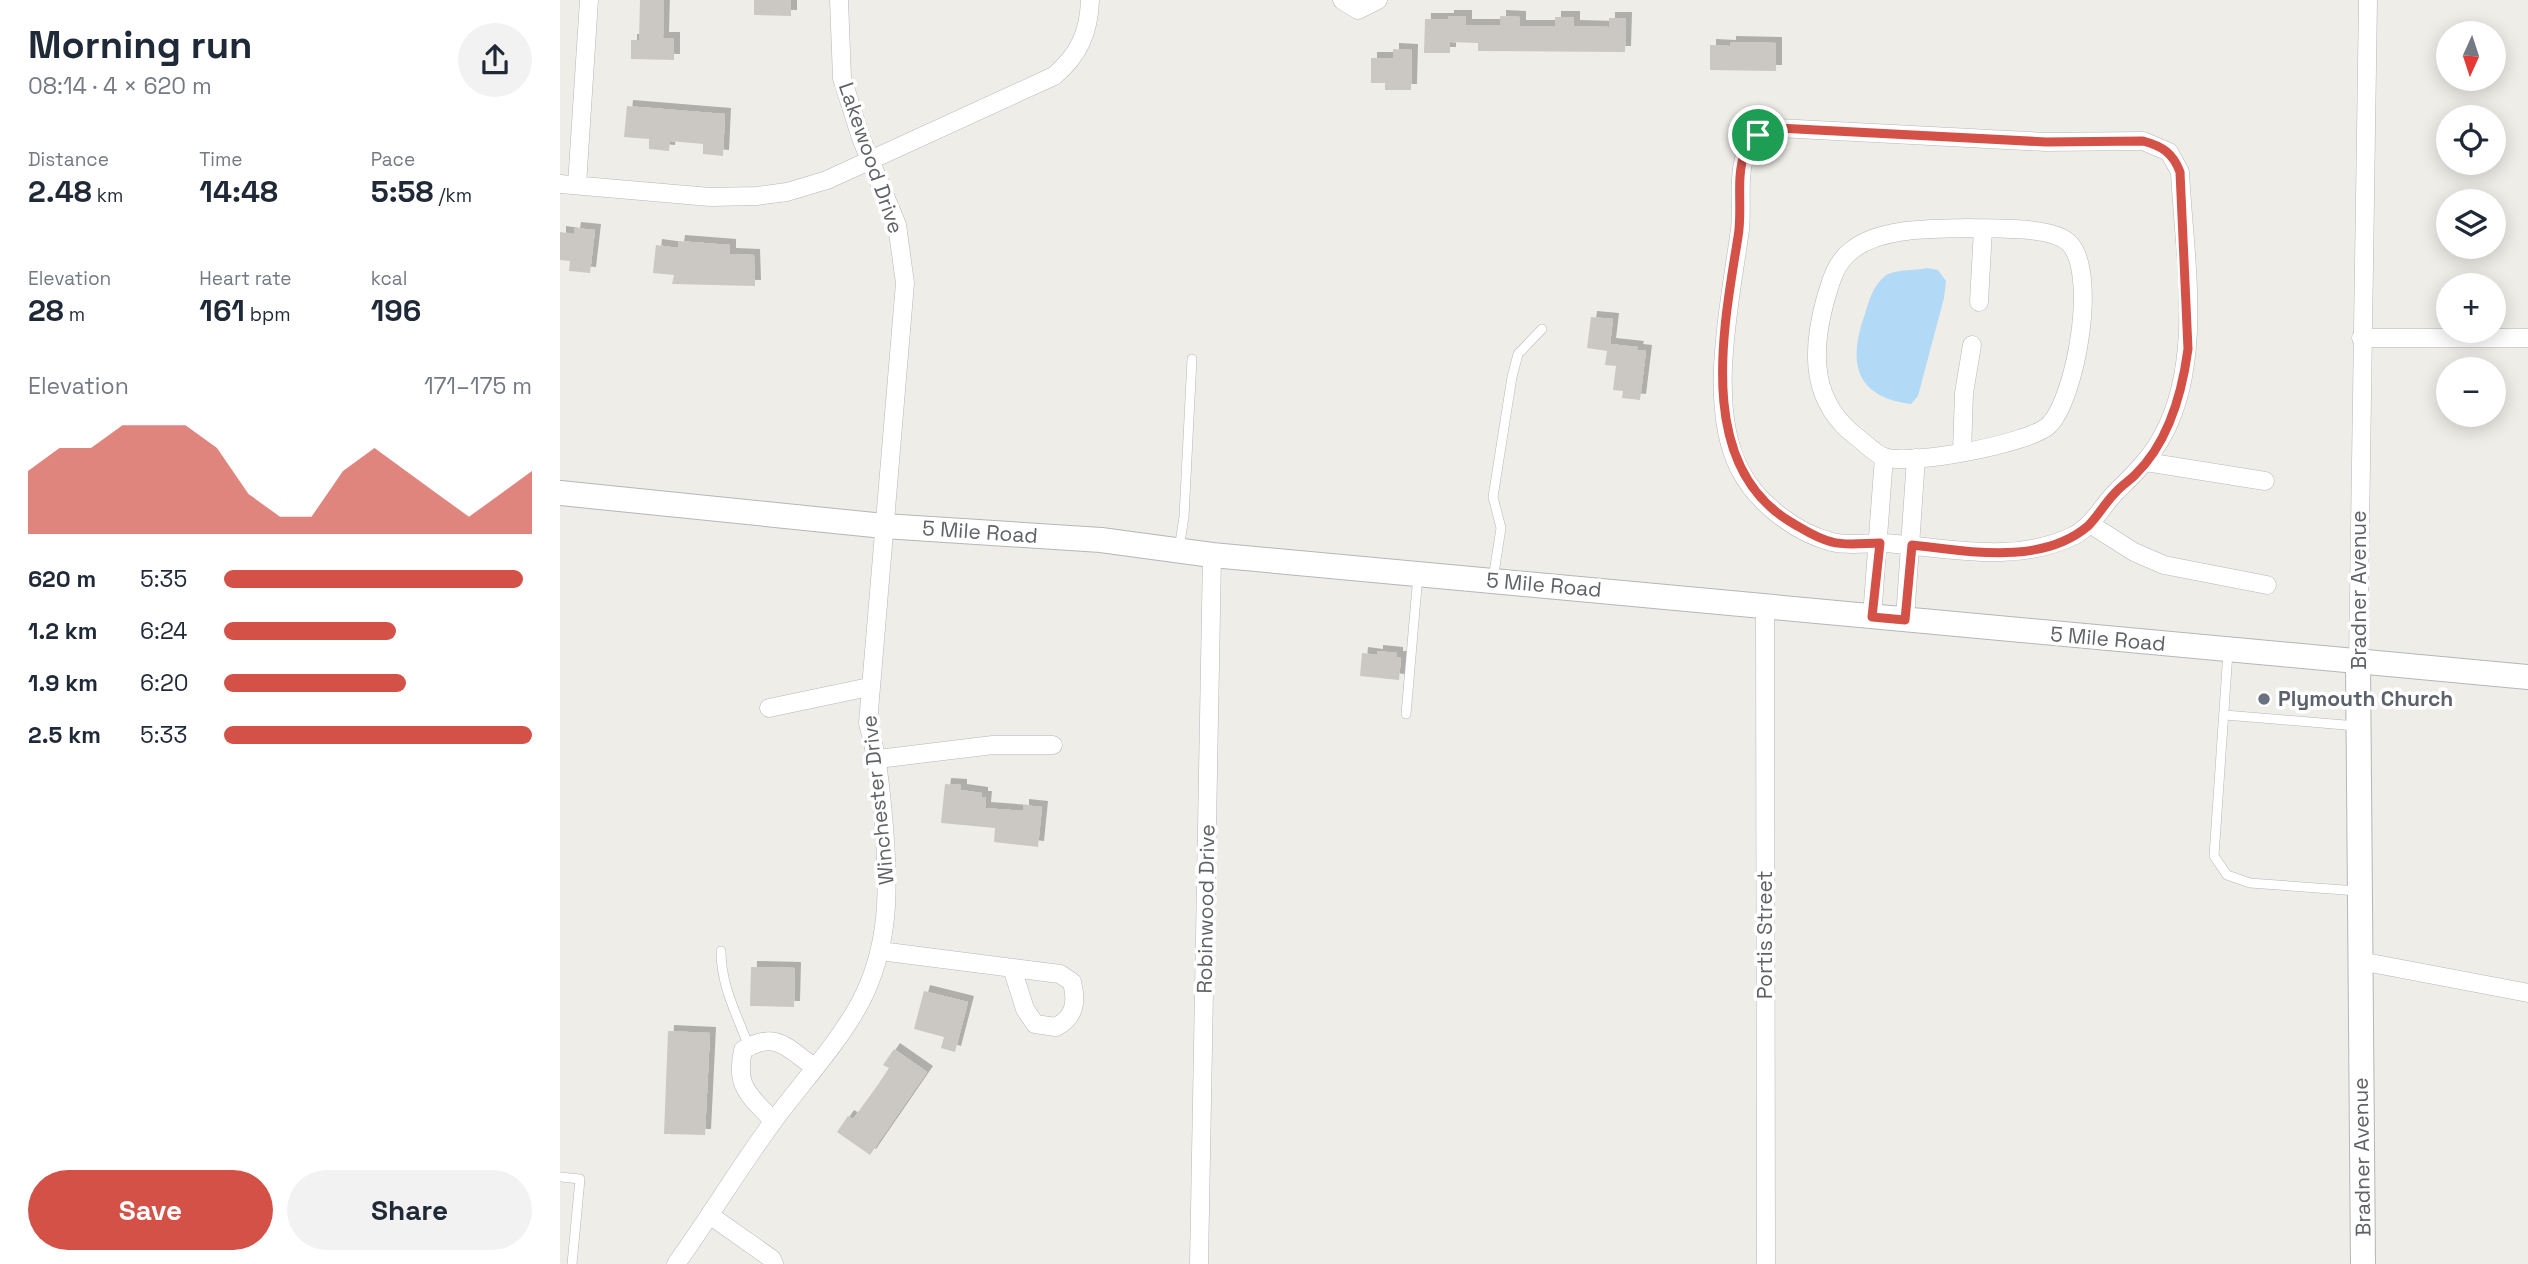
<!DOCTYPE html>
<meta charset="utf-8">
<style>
:root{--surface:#fff;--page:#f2f2f3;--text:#1f2937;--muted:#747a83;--accent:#d45148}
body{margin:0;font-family:"Space Grotesk",sans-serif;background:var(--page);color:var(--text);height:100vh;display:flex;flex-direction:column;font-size:26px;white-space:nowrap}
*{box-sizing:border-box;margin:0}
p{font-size:23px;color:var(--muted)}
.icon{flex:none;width:38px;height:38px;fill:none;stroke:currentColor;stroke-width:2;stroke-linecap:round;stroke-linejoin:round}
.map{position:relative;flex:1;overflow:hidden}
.panel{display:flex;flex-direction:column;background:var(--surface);width:560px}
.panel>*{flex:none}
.needle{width:46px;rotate:183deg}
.buttons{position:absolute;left:1876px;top:21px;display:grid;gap:14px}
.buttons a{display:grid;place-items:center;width:70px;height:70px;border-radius:50%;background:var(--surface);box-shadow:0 4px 18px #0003;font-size:35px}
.pin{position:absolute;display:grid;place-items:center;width:60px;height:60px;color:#fff;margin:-30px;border:4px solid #fff;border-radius:50%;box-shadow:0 2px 7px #0007}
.round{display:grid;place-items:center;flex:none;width:74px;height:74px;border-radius:37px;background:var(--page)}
.summary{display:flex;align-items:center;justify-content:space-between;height:119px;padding:0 28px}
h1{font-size:38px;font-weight:700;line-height:52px}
.figures{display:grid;grid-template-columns:repeat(3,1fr);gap:10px;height:119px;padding:7px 28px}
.figures div{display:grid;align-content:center}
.figures b{font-size:30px;font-weight:700}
.figures small{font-size:19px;font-weight:400}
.figures p{font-size:19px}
.chart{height:196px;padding:14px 28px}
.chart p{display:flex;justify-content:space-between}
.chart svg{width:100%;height:126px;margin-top:7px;fill:var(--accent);opacity:.7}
.primary-button{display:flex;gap:14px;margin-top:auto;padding:14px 28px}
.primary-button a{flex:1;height:80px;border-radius:42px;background:var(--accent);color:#fff;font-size:28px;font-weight:700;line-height:80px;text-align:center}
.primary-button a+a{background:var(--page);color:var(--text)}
ul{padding:0 28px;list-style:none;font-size:23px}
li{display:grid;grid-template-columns:112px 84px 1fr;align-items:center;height:52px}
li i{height:18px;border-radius:9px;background:var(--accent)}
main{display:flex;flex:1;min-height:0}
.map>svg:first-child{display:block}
.water{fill:#b2d9f5}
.building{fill:#cbc8c4;filter:url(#shadow)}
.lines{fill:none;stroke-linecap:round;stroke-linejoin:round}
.lane-casing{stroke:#b4b7ba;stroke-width:10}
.street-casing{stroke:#b4b7ba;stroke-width:19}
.secondary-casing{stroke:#b4b6ba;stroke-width:26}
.lane{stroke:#fff;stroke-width:9}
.street{stroke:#fff;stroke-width:18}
.secondary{stroke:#fff;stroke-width:24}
.route-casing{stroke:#fff;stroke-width:14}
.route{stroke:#d45148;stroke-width:9}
.worship-dot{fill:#6b7280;stroke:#fff;stroke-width:2.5}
.labels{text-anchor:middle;stroke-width:7;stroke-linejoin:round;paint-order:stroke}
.street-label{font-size:21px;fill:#5f6266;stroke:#fff}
.worship-label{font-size:21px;font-weight:bold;fill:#5b616d;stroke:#fff;text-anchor:start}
</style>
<main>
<section class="panel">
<div class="summary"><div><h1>Morning run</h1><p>08:14 · 4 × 620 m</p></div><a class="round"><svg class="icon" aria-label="share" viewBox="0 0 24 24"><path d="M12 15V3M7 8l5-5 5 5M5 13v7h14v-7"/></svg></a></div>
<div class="figures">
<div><p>Distance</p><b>2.48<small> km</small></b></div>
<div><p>Time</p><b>14:48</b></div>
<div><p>Pace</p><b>5:58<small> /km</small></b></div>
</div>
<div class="figures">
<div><p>Elevation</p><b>28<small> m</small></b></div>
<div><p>Heart rate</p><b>161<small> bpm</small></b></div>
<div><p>kcal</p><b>196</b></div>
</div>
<div class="chart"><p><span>Elevation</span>171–175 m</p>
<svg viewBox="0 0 160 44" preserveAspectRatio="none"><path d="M0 44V22L10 14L20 14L30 6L40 6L50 6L60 14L70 30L80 38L90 38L100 22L110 14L120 22L130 30L140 38L150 30L160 22V44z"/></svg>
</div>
<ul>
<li><b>620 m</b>5:35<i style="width:97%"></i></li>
<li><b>1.2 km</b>6:24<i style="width:56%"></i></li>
<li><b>1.9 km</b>6:20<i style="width:59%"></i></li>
<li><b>2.5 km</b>5:33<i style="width:100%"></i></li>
</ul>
<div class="primary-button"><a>Save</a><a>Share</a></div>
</section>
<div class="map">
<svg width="1968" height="1264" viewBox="0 0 1968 1264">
<defs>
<filter id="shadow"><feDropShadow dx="6" dy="-6" stdDeviation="0" flood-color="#0004"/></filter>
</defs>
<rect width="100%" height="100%" fill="#efede8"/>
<path class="water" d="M1367 268 1378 270 1386 281 1384 298 1358 396 1351 404C1294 397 1288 361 1305 314 1309 300 1313 286 1325 276 1334 269 1355 271 1367 268Z"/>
<g class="building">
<polygon points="80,0 104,0 103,38 114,38 114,60 71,59 71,40 79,40"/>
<polygon points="194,0 231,0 231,16 194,15"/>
<polygon points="888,16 906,16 906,25 940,25 940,16 960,17 960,26 995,26 995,17 1014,17 1014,26 1049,27 1049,18 1066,18 1065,52 918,51 918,43 890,42 890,53 864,53 865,19 888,19"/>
<polygon points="1170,42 1216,43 1216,71 1150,70 1150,45 1170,46"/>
<polygon points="833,49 852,50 851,90 825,90 825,83 811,83 811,58 833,58"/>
<polygon points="67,106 165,114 163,156 143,154 143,144 110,141 109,151 89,149 89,139 64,137"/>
<polygon points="15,228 35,230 30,273 9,271 10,261 0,260 0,232 14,234"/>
<polygon points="119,241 170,245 170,254 194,255 195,286 112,284 114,275 93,273 96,245 118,248"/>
<polygon points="1031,317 1053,319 1050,344 1078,347 1077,350 1086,351 1080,400 1062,398 1063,391 1053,390 1056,366 1045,365 1047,351 1027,348"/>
<polygon points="817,651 837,653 837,657 841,657 839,680 800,676 802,653 817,655"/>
<polygon points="385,784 401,785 401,790 422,793 422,797 426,797 425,808 463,811 463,805 482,807 478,847 434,842 435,828 381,823"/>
<polygon points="191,967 235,968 234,1007 190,1006"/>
<polygon points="364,991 408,1002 395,1052 381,1048 384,1037 354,1029"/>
<polygon points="108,1031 150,1033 145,1135 104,1134"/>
<polygon points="334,1049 367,1072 310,1155 277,1132 288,1116 293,1119 317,1086 329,1068 323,1065"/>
</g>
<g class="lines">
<g class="lane-casing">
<g id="lane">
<polyline points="619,549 624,517 632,359"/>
<polyline points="933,579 941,528 933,497 952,377 958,354 982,329"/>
<polyline points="1668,652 1654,856 1667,875 1690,883 1798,891"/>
<polyline points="846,714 858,575"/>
<polyline points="1665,715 1797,726"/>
<path d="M161 951C161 986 177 1015 189 1047"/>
<polyline points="0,1177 20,1179 12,1264"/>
</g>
</g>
<g class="street-casing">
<g id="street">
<polyline points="782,0 798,10 818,0"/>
<path d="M1217 128 1486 142 1583 141 1609 152 1620 172C1624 255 1644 360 1603 435 1591 458 1574 474 1556 492 1542 506 1532 527 1513 536 1452 565 1387 547 1323 543 1307 543 1287 546 1272 542 1236 533 1197 503 1180 470 1146 405 1171 299 1180 229 1184 193 1169 138 1217 128Z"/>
<path d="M0 184 150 197 196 196 227 192 267 180 494 76C519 55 529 32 530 0"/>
<polyline points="17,185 29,0"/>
<path d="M1409 228C1434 229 1490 226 1508 242 1539 269 1516 400 1488 426 1467 444 1350 466 1324 457 1315 454 1306 444 1298 438 1251 403 1251 353 1265 301 1271 281 1275 263 1292 250 1322 227 1373 229 1409 228Z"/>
<polyline points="1419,302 1423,229"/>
<polyline points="1801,338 1968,338"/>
<polyline points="1402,452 1404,393 1412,345"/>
<polyline points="1586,462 1705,481"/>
<polyline points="1530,524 1574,552 1604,565 1707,585"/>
<polyline points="1205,605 1206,1264"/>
<polyline points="1312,617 1324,457"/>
<polyline points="1345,619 1356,458"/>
<polyline points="1798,662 1808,0"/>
<polyline points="209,708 309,687"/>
<polyline points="318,759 433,745 493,745"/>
<path d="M320 951 500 974 512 982C517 1002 515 1017 496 1027L475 1024 465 1009 452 968"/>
<polyline points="1800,961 1968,993"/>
<path d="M213 1121C189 1094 175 1088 183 1050 216 1030 227 1048 254 1067"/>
<polyline points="151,1216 212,1259 214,1264"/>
<path d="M116 1264C150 1217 180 1166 215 1119 243 1081 277 1045 300 1003 330 946 329 889 324 827 321 791 318 758 308 723L345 283 337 225 301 138 282 78 279 0"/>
<polyline points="639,1264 652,555"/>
</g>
</g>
<g class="secondary-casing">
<g id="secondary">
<polyline points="0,493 324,526 541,540 652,555 1968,677"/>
<polyline points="1798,662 1803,1264"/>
</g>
</g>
<use href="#lane" class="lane"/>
<use href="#street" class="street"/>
<use href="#secondary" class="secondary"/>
</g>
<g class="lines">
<g class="route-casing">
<path id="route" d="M1217 128 1486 142 1583 141C1602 146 1613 153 1620 172L1628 349C1622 394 1609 442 1575 475 1569 481 1561 486 1555 493 1545 503 1538 516 1528 526 1481 566 1407 551 1352 545L1345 620 1312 617 1320 543C1305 543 1286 546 1272 542 1258 539 1246 531 1234 524 1135 468 1163 330 1178 237 1183 210 1175 178 1185 152 1190 138 1203 131 1217 128Z"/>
</g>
<use href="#route" class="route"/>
</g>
<circle class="worship-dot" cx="1704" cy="699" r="7"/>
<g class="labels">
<g class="street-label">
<text transform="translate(311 158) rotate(71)" y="7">Lakewood Drive</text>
<text transform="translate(420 532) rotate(4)" y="7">5 Mile Road</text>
<text transform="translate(984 585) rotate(5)" y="7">5 Mile Road</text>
<text transform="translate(1799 590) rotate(-90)" y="7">Bradner Avenue</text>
<text transform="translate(1548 639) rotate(5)" y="7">5 Mile Road</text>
<text transform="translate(318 800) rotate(-96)" y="7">Winchester Drive</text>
<text transform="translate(646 909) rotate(-89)" y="7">Robinwood Drive</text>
<text transform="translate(1205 935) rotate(-90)" y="7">Portis Street</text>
<text transform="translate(1802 1157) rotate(-91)" y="7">Bradner Avenue</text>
</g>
<g class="worship-label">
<text x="1718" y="706">Plymouth Church</text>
</g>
</g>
</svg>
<div class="buttons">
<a><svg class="needle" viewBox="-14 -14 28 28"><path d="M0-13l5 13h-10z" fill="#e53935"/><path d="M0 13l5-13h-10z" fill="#747a83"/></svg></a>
<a><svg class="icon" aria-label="locate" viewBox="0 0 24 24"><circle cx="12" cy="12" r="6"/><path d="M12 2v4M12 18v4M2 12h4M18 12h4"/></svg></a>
<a><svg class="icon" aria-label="layers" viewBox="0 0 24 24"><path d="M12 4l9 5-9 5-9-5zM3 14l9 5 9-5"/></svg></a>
<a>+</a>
<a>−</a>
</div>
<div class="pin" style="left:1198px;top:135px;background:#1e9e55"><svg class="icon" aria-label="arrive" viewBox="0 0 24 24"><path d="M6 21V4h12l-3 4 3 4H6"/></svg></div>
</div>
</main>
